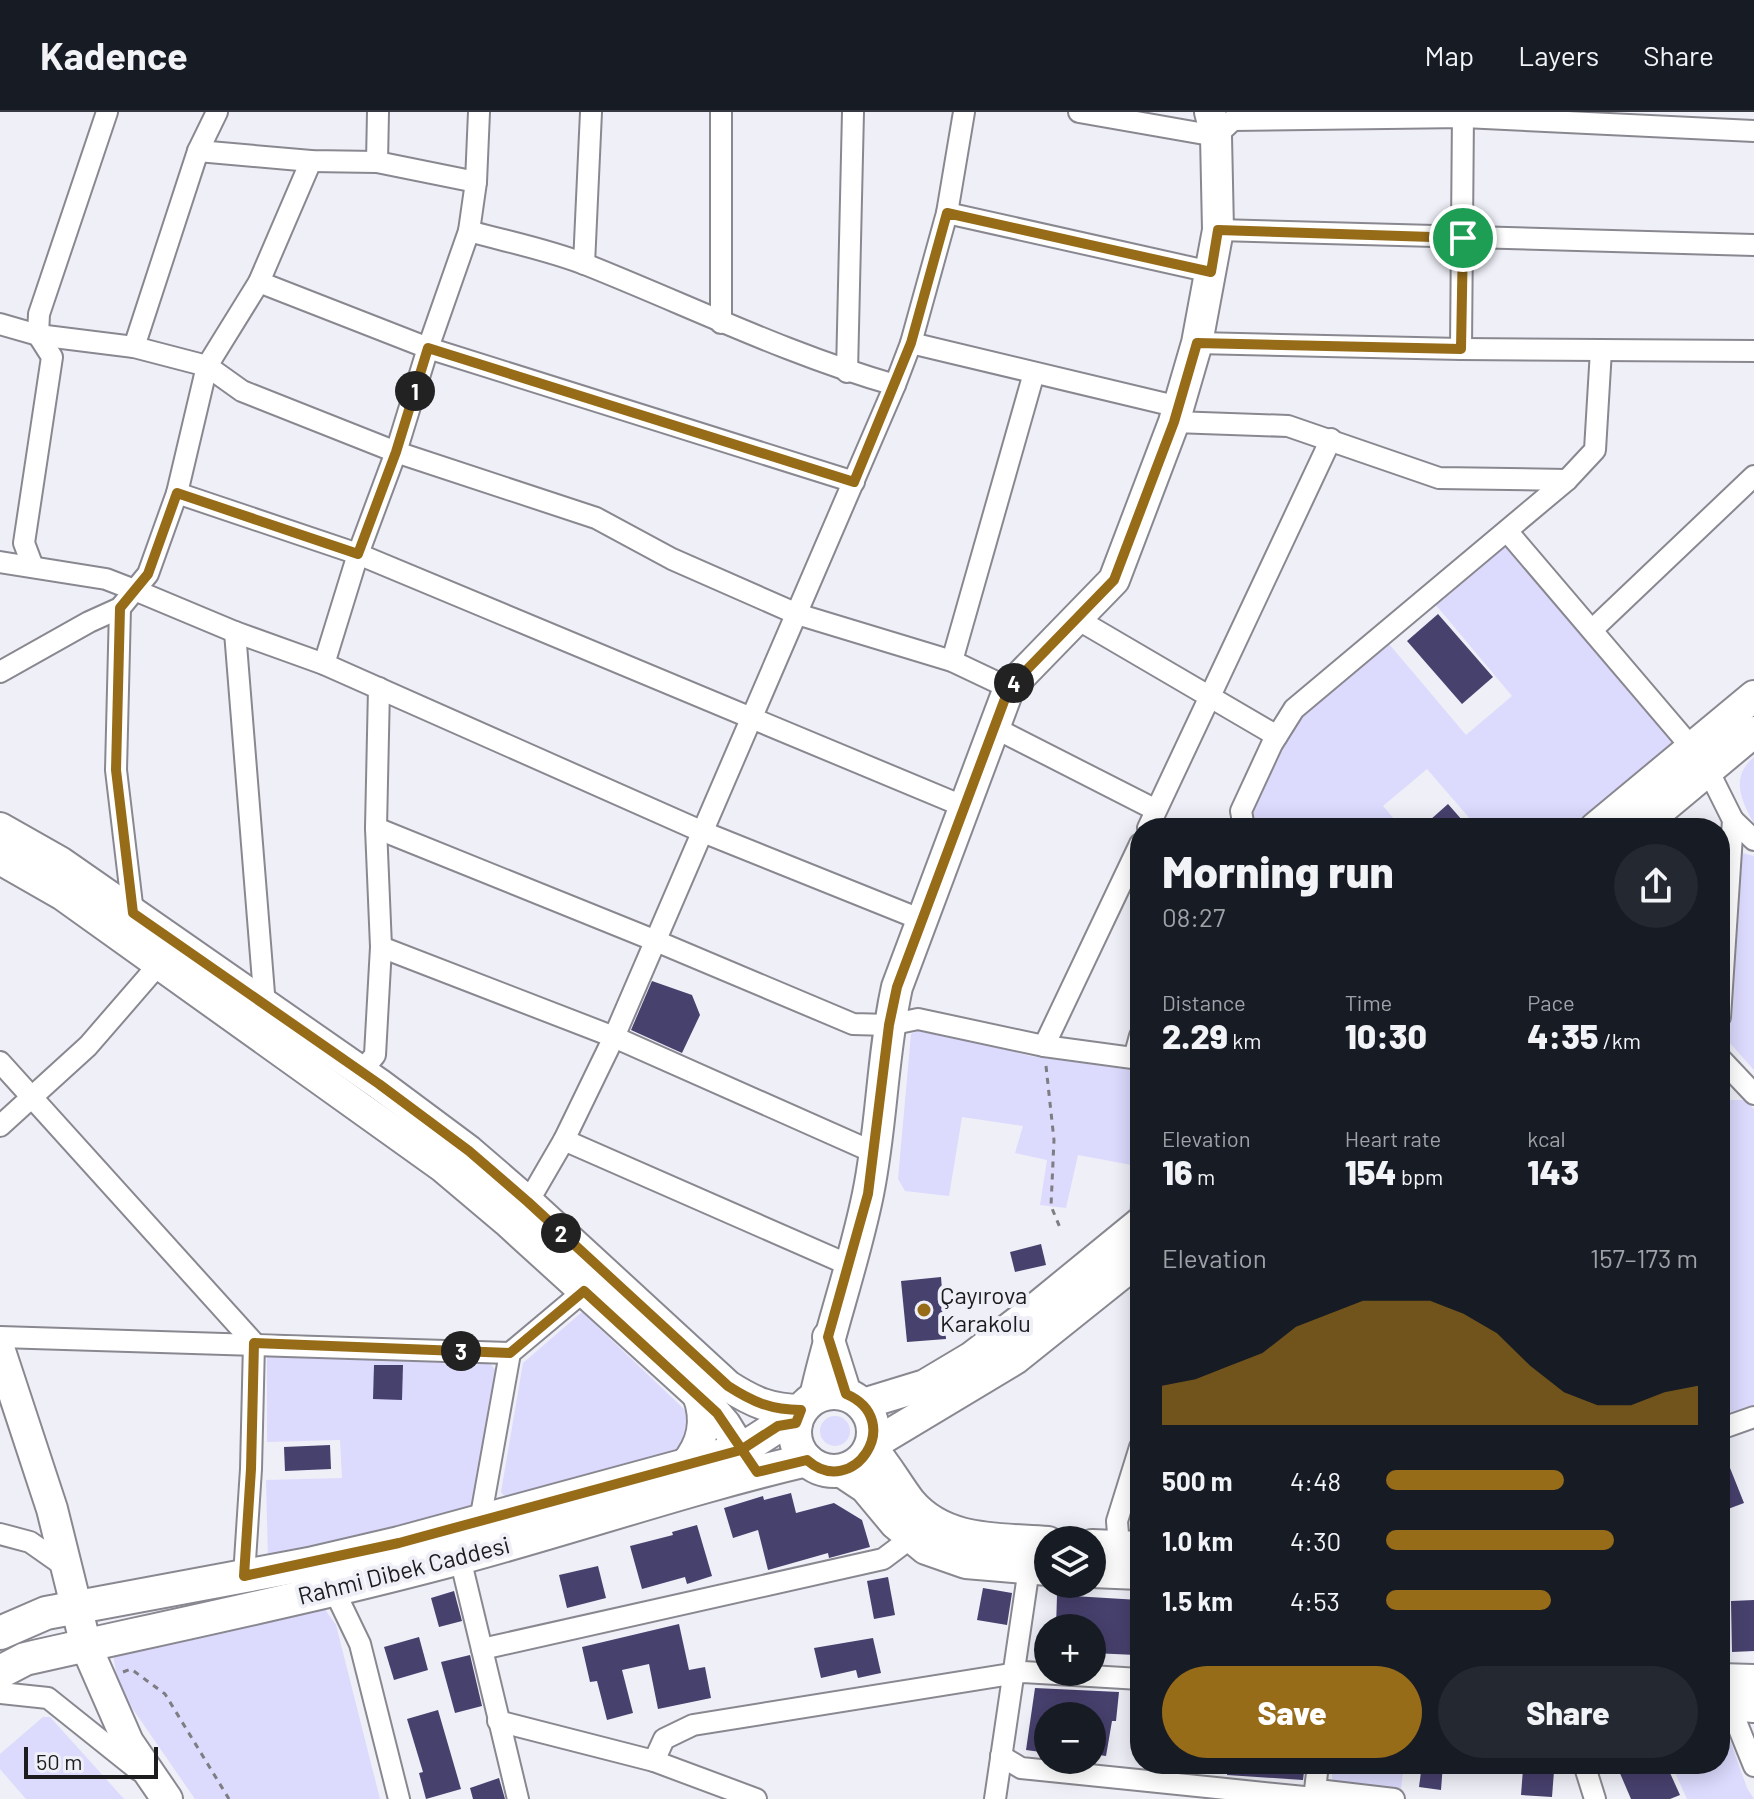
<!DOCTYPE html>
<meta charset="utf-8">
<style>
:root{--surface:#171b24;--page:#242831;--text:#f1f3f6;--muted:#9ea1a6;--line:#363941;--accent:#976c19}
body{margin:0;font-family:Barlow,sans-serif;background:var(--page);color:var(--text);height:100vh;display:flex;flex-direction:column;font-size:30px;white-space:nowrap}
*{box-sizing:border-box;margin:0}
p{font-size:26px;color:var(--muted)}
.icon{flex:none;width:44px;height:44px;fill:none;stroke:currentColor;stroke-width:2;stroke-linecap:round;stroke-linejoin:round}
.map{position:relative;flex:1;overflow:hidden}
.panel{position:absolute;left:1130px;top:706px;width:600px;height:956px;display:flex;flex-direction:column;background:var(--surface);border-radius:32px;box-shadow:0 4px 20px #0003}
.panel>*{flex:none}
.tools{position:absolute;left:1034px;top:1414px;display:grid;gap:16px}
.tools a{display:grid;place-items:center;width:72px;height:72px;border-radius:50%;background:var(--surface);box-shadow:0 4px 20px #0003;font-size:40px}
.scale{position:absolute;left:24px;bottom:20px;width:134px;box-sizing:border-box;padding-left:8px;border:4px solid #1c1c1f;border-top:0;font-size:22px;line-height:28px;white-space:nowrap;color:#1c1c1f;-webkit-text-stroke:6px #efeff8;paint-order:stroke}
.pin{position:absolute;display:grid;place-items:center;width:68px;height:68px;color:#fff;margin:-34px;border:4px solid #fff;border-radius:50%;box-shadow:0 2px 8px #0007}
.km{position:absolute;width:40px;height:40px;margin:-20px;border-radius:50%;background:#222;color:#fff;font-size:22px;line-height:40px;text-align:center}
.round{display:grid;place-items:center;flex:none;width:84px;height:84px;border-radius:42px;background:var(--page)}
.headline{display:flex;align-items:center;justify-content:space-between;height:136px;padding:0 32px}
h1{font-size:44px;font-weight:800;line-height:60px}
.figures{display:grid;grid-template-columns:repeat(3,1fr);gap:12px;height:136px;padding:8px 32px}
.figures div{display:grid;align-content:center}
.figures b{font-size:34px;font-weight:800}
.figures small{font-size:22px;font-weight:400}
.figures p{font-size:22px}
.chart{height:224px;padding:16px 32px}
.chart p{display:flex;justify-content:space-between}
.chart svg{width:100%;height:144px;margin-top:8px;fill:var(--accent);opacity:.7}
.primary-button{display:flex;gap:16px;margin-top:auto;padding:16px 32px}
.primary-button a{flex:1;height:92px;border-radius:48px;background:var(--accent);color:#fff;font-size:32px;font-weight:800;line-height:92px;text-align:center}
.primary-button a+a{background:var(--page);color:var(--text)}
ul{padding:0 32px;list-style:none;font-size:26px}
li{display:grid;grid-template-columns:128px 96px 1fr;align-items:center;height:60px}
li i{height:20px;border-radius:10px;background:var(--accent)}
header{display:flex;align-items:center;gap:48px;box-sizing:border-box;height:112px;padding:0 40px;background:var(--surface);border-bottom:2px solid var(--line)}
header strong{font-size:38px}
nav{display:flex;gap:44px;margin-inline-start:auto;font-size:28px}
.map>svg:first-child{display:block}
.green{fill:#dcdafd}
.building{fill:#47416e}
.lines{fill:none;stroke-linecap:round;stroke-linejoin:round}
.street-casing{stroke:#898890;stroke-width:24}
.secondary-casing{stroke:#898890;stroke-width:34}
.primary-casing{stroke:#898890;stroke-width:36}
.path{stroke:#7d7d82;stroke-width:3;stroke-dasharray:6 6;stroke-linecap:butt}
.street{stroke:#fff;stroke-width:20}
.secondary{stroke:#fff;stroke-width:30}
.primary{stroke:#fff;stroke-width:32}
.route-casing{stroke:#fff;stroke-width:16}
.route{stroke:#976c19;stroke-width:10}
.poi-dot{fill:#976c19;stroke:#efeff8;stroke-width:3}
.labels{text-anchor:middle;stroke-width:8;stroke-linejoin:round;paint-order:stroke}
.poi-label{font-size:24px;fill:#1c1c1f;stroke:#efeff8;text-anchor:start}
.street-label{font-size:24px;fill:#1c1c1f;stroke:#efeff8}
</style>
<header>
<strong>Kadence</strong>
<nav><a>Map</a><a>Layers</a><a>Share</a></nav>
</header>
<div class="map">
<svg width="1754" height="1687" viewBox="0 0 1754 1687">
<rect width="100%" height="100%" fill="#efeff8"/>
<g class="green">
<polygon points="1507,432 1675,632 1574,716 1478,716 1427,657 1383,694 1402,716 1253,716 1251,707 1282,633 1306,599 1389,532 1466,623 1512,584 1435,492"/>
<path d="M1754 645V712C1741 688 1730 665 1754 645Z"/>
<polygon points="1742,741 1754,744 1754,958 1729,930"/>
<polygon points="924,916 1030,944 1140,959 1140,1089 1128,1101 1137,1054 1078,1043 1066,1096 1040,1093 1047,1048 1015,1041 1023,1014 962,1005 949,1084 905,1079 898,1067 911,922"/>
<polygon points="1725,988 1745,988 1754,997 1754,1293 1720,1305 1720,1000"/>
<path d="M582 1200 684 1297C695 1317 684 1333 667 1344L508 1389 501 1380 523 1251Z"/>
<polygon points="267,1245 485,1247 496,1258 471,1402 268,1447 266,1368 342,1366 340,1328 267,1330"/>
<circle cx="835" cy="1319" r="15"/>
<polygon points="324,1496 336,1513 380,1687 195,1687 119,1577 113,1543"/>
<polygon points="43,1605 50,1605 124,1687 26,1687 0,1657 0,1642"/>
<polygon points="1720,1613 1725,1614 1747,1676 1754,1687 1687,1687 1671,1652 1720,1652"/>
<polygon points="1332,1652 1404,1652 1401,1677 1336,1672 1332,1666"/>
</g>
<g class="building">
<polygon points="1438,502 1493,565 1462,592 1407,529"/>
<polygon points="1448,692 1469,716 1421,716"/>
<polygon points="652,869 692,883 700,903 682,941 631,918"/>
<polygon points="1041,1132 1046,1153 1015,1160 1010,1140"/>
<polygon points="941,1165 946,1227 907,1230 901,1169"/>
<polygon points="374,1253 403,1253 402,1288 373,1287"/>
<polygon points="1720,1331 1744,1391 1720,1400"/>
<polygon points="330,1333 331,1357 285,1359 284,1335"/>
<polygon points="791,1381 796,1401 834,1391 862,1408 870,1435 829,1446 828,1441 768,1458 758,1418 733,1426 724,1396 763,1384 764,1388"/>
<polygon points="697,1413 712,1464 687,1472 685,1465 642,1477 630,1434 673,1423 672,1420"/>
<polygon points="598,1454 606,1486 567,1496 559,1463"/>
<polygon points="888,1465 895,1503 874,1507 867,1469"/>
<polygon points="983,1476 1012,1481 1007,1513 977,1508"/>
<polygon points="454,1479 462,1509 439,1515 431,1486"/>
<polygon points="1057,1483 1139,1488 1136,1543 1092,1541 1092,1516 1056,1516"/>
<polygon points="1754,1488 1754,1539 1732,1540 1731,1489"/>
<polygon points="679,1512 689,1558 705,1555 711,1586 658,1597 649,1552 622,1558 633,1601 607,1608 597,1569 590,1570 582,1535"/>
<polygon points="419,1525 428,1558 394,1568 384,1535"/>
<polygon points="873,1526 881,1561 858,1566 856,1558 821,1566 814,1536"/>
<polygon points="470,1543 482,1594 455,1601 441,1550"/>
<polygon points="1035,1576 1119,1580 1116,1609 1112,1609 1106,1644 1092,1642 1092,1604 1048,1604 1048,1641 1026,1638"/>
<polygon points="438,1598 461,1677 426,1687 419,1661 423,1660 407,1607"/>
<polygon points="1228,1652 1305,1652 1303,1668 1227,1663"/>
<polygon points="1422,1652 1443,1652 1441,1678 1419,1675"/>
<polygon points="1616,1652 1666,1652 1680,1683 1670,1687 1631,1687"/>
<polygon points="1523,1657 1554,1659 1552,1685 1521,1683"/>
<polygon points="499,1666 505,1687 473,1687 470,1676"/>
</g>
<g class="lines">
<g class="street-casing">
<g id="street">
<polyline points="721,0 721,211"/>
<polyline points="1079,0 1216,24 1233,8 1464,5 1754,19"/>
<polyline points="198,39 311,49 377,50 476,70"/>
<polyline points="377,50 378,0"/>
<polyline points="947,101 1211,160"/>
<polyline points="1218,118 1754,133"/>
<path d="M469 119C508 130 550 138 587 153 690 194 789 243 895 273"/>
<polyline points="584,152 591,0"/>
<polyline points="259,170 428,236 854,370"/>
<polyline points="0,212 38,223 134,235 207,254 242,279 396,340 596,406 672,447 797,502 952,549 1009,576"/>
<polyline points="911,231 1179,295"/>
<polyline points="1197,231 1461,237 1754,239"/>
<polyline points="134,235 198,39 217,0"/>
<polyline points="1461,237 1463,0"/>
<polyline points="847,260 853,0"/>
<polyline points="1174,310 1288,314 1439,366 1567,368"/>
<polyline points="177,381 358,442 965,695"/>
<polyline points="1507,419 1692,636 1708,658 1733,708 1720,905"/>
<polyline points="0,450 106,467 137,479 235,520 324,552 703,720 922,808"/>
<polyline points="33,455 24,431 52,245 38,223 39,202 107,0"/>
<polyline points="120,496 116,658 133,801"/>
<polyline points="1077,507 1277,624"/>
<polyline points="1592,518 1754,364"/>
<polyline points="235,520 265,894"/>
<polyline points="952,549 1034,261"/>
<polyline points="324,552 358,442 396,340 428,236 469,119 476,70 479,0"/>
<polyline points="0,560 89,510 120,496 148,462 177,381 207,254 259,170 311,49"/>
<polyline points="995,616 1156,698"/>
<polyline points="1733,708 1754,728"/>
<polyline points="376,716 656,829 853,912 889,913 918,907 1044,934 1140,947"/>
<polyline points="1148,716 1331,327"/>
<polyline points="1244,716 1241,699 1272,632 1294,597 1567,368 1595,338 1601,238"/>
<polyline points="381,835 614,925 873,1040"/>
<polyline points="1044,934 1140,732"/>
<polyline points="1134,946 1140,924"/>
<polyline points="1720,946 1754,982"/>
<polyline points="0,950 254,1231 251,1357 244,1464"/>
<polyline points="361,960 375,943 381,835 376,716 379,576"/>
<polyline points="0,1014 88,934 159,852"/>
<polyline points="564,1028 849,1153"/>
<polyline points="528,1090 564,1028 614,925 895,273 911,231 947,101 964,0"/>
<polyline points="0,1225 510,1241"/>
<polyline points="1720,1317 1754,1305"/>
<polyline points="480,1409 510,1241 584,1179"/>
<polyline points="0,1422 30,1430 67,1456"/>
<polyline points="1119,1435 1117,1409 1140,1335"/>
<polyline points="460,1446 518,1687"/>
<polyline points="334,1478 360,1532 399,1687"/>
<polyline points="482,1537 883,1447 911,1426"/>
<polyline points="0,1581 48,1586 138,1658"/>
<polyline points="1729,1592 1754,1654"/>
<polyline points="498,1609 654,1649 756,1687"/>
<polyline points="1001,1644 1021,1656 1314,1686 1326,1679 1394,1687"/>
<polyline points="654,1649 664,1627 693,1613 1023,1560 1140,1567"/>
<polyline points="1584,1652 1595,1687"/>
<polyline points="995,1687 1029,1456"/>
<polyline points="1314,1687 1318,1652"/>
</g>
</g>
<g class="secondary-casing">
<g id="secondary">
<path d="M0 716 60 750 379 972 469 1039 528 1090 728 1274C753 1290 771 1298 801 1298"/>
<polyline points="1595,716 1754,584"/>
<polyline points="1639,716 1754,620"/>
<polyline points="0,747 63,783 443,1055 507,1109 707,1291 725,1312 741,1338"/>
<polyline points="828,1225 846,1282"/>
<polyline points="0,1239 52,1397 86,1534 128,1630 167,1687"/>
<path d="M815 1285C830 1217 854 1151 868 1082 882 1014 882 943 897 875L1009 576 1114 468 1174 310 1197 231 1218 118 1216 24 1210 0"/>
<polyline points="863,1292 925,1273 972,1245 1036,1196 1140,1111"/>
<polyline points="872,1333 1015,1247 1140,1147"/>
<path d="M685 1353C703 1332 708 1309 698 1283"/>
</g>
</g>
<g class="primary-casing">
<g id="primary">
<circle cx="834" cy="1320" r="39"/>
<path d="M870 1336C886 1353 896 1373 910 1391 945 1432 999 1427 1048 1431"/>
<polyline points="842,1359 866,1375 896,1411 926,1436 966,1450 1048,1457"/>
<polyline points="1092,1434 1140,1436"/>
<polyline points="1092,1459 1140,1461"/>
<polyline points="0,1521 46,1501 309,1452 399,1431 741,1338 778,1314 796,1311"/>
<path d="M0 1560 25 1547C171 1514 318 1484 463 1445 578 1414 691 1375 807 1348"/>
<polyline points="1720,1568 1754,1569"/>
<polyline points="1720,1591 1754,1594"/>
</g>
</g>
<g class="path">
<polyline points="1046,954 1054,1028 1051,1094 1061,1118"/>
<polyline points="123,1560 131,1557 165,1582 229,1687"/>
</g>
<use href="#street" class="street"/>
<use href="#secondary" class="secondary"/>
<use href="#primary" class="primary"/>
</g>
<g class="lines">
<g class="route-casing">
<path id="route" d="M1463 126 1218 118 1211 160 947 101 911 231 854 370 428 236 396 340 358 442 177 381 148 462 120 496 116 658 133 801 379 972 469 1039 528 1090 728 1274C753 1290 771 1298 801 1298L796 1311 778 1314 741 1338 399 1431 244 1464 251 1357 254 1231 510 1241 584 1179 717 1301 757 1360 807 1348C853 1389 907 1308 846 1282L828 1225 868 1082 889 913 897 875 1009 576 1114 468 1174 310 1197 231 1461 237 1463 126"/>
</g>
<use href="#route" class="route"/>
</g>
<circle class="poi-dot" cx="924" cy="1198" r="8"/>
<g class="labels">
<g class="poi-label">
<text x="940" y="1192">Çayırova<tspan x="940" dy="28">Karakolu</tspan></text>
</g>
<g class="street-label">
<text transform="translate(404 1459) rotate(-14)" y="8">Rahmi Dibek Caddesi</text>
</g>
</g>
</svg>
<div class="tools">
<a><svg class="icon" aria-label="layers" viewBox="0 0 24 24"><path d="M12 4l9 5-9 5-9-5zM3 14l9 5 9-5"/></svg></a>
<a>+</a>
<a>−</a>
</div>
<div class="scale">50 m</div>
<div class="pin" style="left:1463px;top:126px;background:#1e9e55"><svg class="icon" aria-label="arrive" viewBox="0 0 24 24"><path d="M6 21V4h12l-3 4 3 4H6"/></svg></div>
<b class="km" style="left:415px;top:279px">1</b>
<b class="km" style="left:561px;top:1121px">2</b>
<b class="km" style="left:461px;top:1239px">3</b>
<b class="km" style="left:1014px;top:571px">4</b>
<section class="panel">
<div class="headline"><div><h1>Morning run</h1><p>08:27</p></div><a class="round"><svg class="icon" aria-label="share" viewBox="0 0 24 24"><path d="M12 15V3M7 8l5-5 5 5M5 13v7h14v-7"/></svg></a></div>
<div class="figures">
<div><p>Distance</p><b>2.29<small> km</small></b></div>
<div><p>Time</p><b>10:30</b></div>
<div><p>Pace</p><b>4:35<small> /km</small></b></div>
</div>
<div class="figures">
<div><p>Elevation</p><b>16<small> m</small></b></div>
<div><p>Heart rate</p><b>154<small> bpm</small></b></div>
<div><p>kcal</p><b>143</b></div>
</div>
<div class="chart"><p><span>Elevation</span>157–173 m</p>
<svg viewBox="0 0 160 44" preserveAspectRatio="none"><path d="M0 44V32L10 30L20 26L30 22L40 14L50 10L60 6L70 6L80 6L90 10L100 16L110 26L120 34L130 38L140 38L150 34L160 32V44z"/></svg>
</div>
<ul>
<li><b>500 m</b>4:48<i style="width:57%"></i></li>
<li><b>1.0 km</b>4:30<i style="width:73%"></i></li>
<li><b>1.5 km</b>4:53<i style="width:53%"></i></li>
</ul>
<div class="primary-button"><a>Save</a><a>Share</a></div>
</section>
</div>
